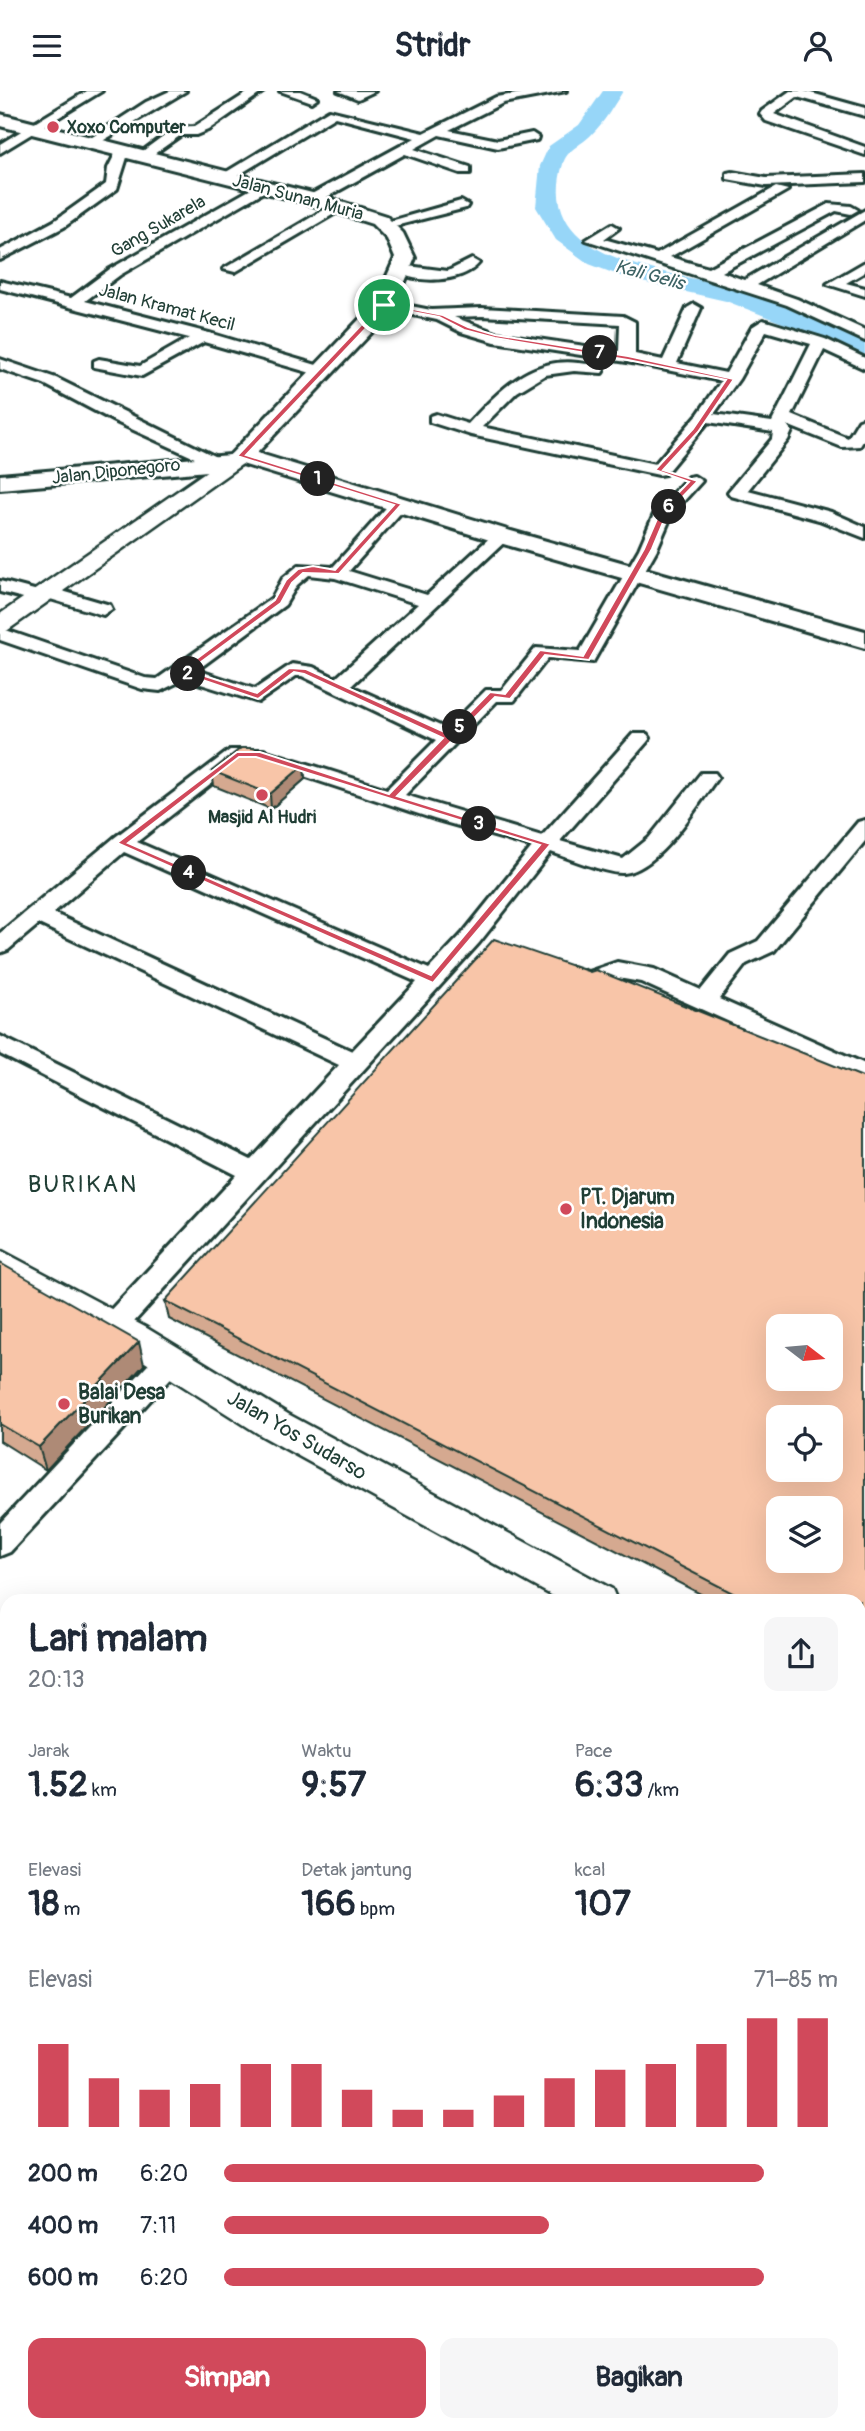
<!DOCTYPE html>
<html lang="id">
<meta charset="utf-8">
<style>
:root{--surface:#fff;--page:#f6f6f7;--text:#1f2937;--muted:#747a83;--accent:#d1495b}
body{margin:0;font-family:Pangolin,sans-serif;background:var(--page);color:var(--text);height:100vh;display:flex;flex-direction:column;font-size:26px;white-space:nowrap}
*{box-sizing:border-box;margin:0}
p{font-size:23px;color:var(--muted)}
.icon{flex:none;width:38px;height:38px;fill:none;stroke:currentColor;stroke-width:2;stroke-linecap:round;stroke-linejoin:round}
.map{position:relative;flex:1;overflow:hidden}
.details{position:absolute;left:0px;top:1503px;width:866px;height:838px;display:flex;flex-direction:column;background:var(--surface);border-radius:21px 21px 0 0;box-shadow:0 7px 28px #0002}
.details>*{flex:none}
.needle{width:46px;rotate:106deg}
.fabs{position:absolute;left:766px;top:1223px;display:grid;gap:14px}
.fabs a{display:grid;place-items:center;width:77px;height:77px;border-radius:14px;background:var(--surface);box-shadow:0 7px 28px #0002;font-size:35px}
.pin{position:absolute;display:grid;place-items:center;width:60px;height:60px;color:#fff;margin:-30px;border:4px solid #fff;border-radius:50%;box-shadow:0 2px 7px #0007}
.km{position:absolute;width:35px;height:35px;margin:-18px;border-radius:50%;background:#222;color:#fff;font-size:19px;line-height:35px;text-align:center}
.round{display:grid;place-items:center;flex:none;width:74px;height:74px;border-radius:14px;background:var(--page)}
.head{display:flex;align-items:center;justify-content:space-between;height:119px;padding:0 28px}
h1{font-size:38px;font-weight:800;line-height:52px}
.stats{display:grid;grid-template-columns:repeat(3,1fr);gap:10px;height:119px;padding:7px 28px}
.stats div{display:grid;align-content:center}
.stats b{font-size:35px;font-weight:800}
.stats small{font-size:19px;font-weight:400}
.stats p{font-size:19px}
.chart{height:196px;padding:14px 28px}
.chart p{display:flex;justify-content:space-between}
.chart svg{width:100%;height:126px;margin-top:7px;stroke:var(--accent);stroke-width:6}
.action{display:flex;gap:14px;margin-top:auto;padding:14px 28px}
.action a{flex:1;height:80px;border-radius:14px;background:var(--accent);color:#fff;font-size:28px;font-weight:800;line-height:80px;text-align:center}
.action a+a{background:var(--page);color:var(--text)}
ul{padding:0 28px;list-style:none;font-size:23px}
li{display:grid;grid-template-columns:112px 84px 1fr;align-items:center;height:52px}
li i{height:18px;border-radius:9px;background:var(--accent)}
header{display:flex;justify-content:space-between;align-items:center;height:91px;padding:0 28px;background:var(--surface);font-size:32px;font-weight:800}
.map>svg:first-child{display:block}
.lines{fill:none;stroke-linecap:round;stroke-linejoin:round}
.river{fill:#97d6f8;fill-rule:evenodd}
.minor-casing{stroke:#1f3d34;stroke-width:6}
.tertiary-casing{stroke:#1f3d34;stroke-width:5}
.secondary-casing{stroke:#1f3d34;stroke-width:6}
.minor{fill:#fff;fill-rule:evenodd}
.tertiary{fill:#fff;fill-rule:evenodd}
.secondary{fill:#fff;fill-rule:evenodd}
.wall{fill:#d5a990;stroke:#1f3d34;stroke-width:2}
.shaded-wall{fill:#ae8a76;stroke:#1f3d34;stroke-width:2}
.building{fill:#f8c5a8;stroke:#1f3d34;stroke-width:2;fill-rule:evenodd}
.route{fill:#d1495b;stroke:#fff;stroke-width:2;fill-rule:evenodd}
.poi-dot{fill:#d1495b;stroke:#fff;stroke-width:2.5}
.labels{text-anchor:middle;stroke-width:5;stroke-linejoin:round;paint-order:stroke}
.far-poi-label{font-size:18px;font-weight:bold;fill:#1f3d34;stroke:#fff;text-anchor:start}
.far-street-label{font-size:18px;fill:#1f3d34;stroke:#fff}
.far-water-label{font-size:19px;font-style:italic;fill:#3d6365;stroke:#fff}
.poi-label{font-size:21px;font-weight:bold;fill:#1f3d34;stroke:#fff;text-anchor:start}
.street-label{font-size:21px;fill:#1f3d34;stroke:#fff}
.quarter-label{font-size:24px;letter-spacing:2px;fill:#1f3d34;stroke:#fff}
</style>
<header><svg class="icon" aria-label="menu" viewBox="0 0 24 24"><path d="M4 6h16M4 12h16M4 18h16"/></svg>Stridr<svg class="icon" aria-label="person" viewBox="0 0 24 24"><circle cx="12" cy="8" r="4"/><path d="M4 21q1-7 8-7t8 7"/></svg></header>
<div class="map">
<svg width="865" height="2340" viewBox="0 0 865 2340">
<rect width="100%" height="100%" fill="#fff"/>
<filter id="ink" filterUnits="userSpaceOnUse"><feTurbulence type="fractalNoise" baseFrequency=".0143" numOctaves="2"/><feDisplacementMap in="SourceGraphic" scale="14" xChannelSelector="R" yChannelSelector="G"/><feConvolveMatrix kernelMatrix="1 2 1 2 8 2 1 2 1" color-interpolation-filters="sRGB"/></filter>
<g filter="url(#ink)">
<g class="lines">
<path class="river" d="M603 0H623C614 14 604 32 592 43 582 54 567 58 563 73 532 175 677 179 741 199 783 211 824 231 865 247V264L726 210 629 188 589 173 556 149 536 116 540 75 549 55 579 34Z"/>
<g class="minor-casing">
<g id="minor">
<polygon points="87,0 102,0 0,62 0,53"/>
<polygon points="170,0 186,0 94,55 83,52 146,11"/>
<polygon points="250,0 264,0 208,39 196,44 181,44 147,68 136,65 174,37 194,36"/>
<polygon points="280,0 300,0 317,7 311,11"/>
<polygon points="338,0 375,0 358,8"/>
<polygon points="535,0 566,0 503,12 449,39 498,49 532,42 538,46 537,49 498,57 439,44 414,58 470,76 470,82 460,82 405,63 318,111 308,111 308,105 415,47 335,26 230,89 218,86 329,19 424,42 496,6"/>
<polygon points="790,0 804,0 865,17 865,25 797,6 774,23 865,56 865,64 766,30 760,23 762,20"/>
<polygon points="118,57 129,60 117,98 64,136 0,169 0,159 54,130 106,93 108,77"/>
<polygon points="732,81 766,87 865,83 865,91 766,95 727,88 727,82"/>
<polygon points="260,93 272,96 120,184 85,210 209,242 330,278 330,284 318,284 204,251 142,285 94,276 94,270 99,268 140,275 189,247 0,198 0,190 71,207 110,178"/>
<polygon points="776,96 788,99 670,166 708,177 829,113 851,115 858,119 851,123 836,120 722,181 744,189 865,119 865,129 757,194 797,208 865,239 865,250 787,214 586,149 612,133 619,137 604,148 657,163"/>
<polygon points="461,110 468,114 466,117 387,137 380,133"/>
<polygon points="334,113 346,116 235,181 223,178"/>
<path d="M472 168 479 172C463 192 412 194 393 178L400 174 448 180Z"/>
<polygon points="865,171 865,181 846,192 865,197 865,205 827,193"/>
<path d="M385 210 431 219 482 217 623 225 635 231V263L663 269 687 217 694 213 701 217 677 272 726 282 752 236 763 229 825 248 865 267V278L824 259 792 324 848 347 859 329 865 327V347L860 355 842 356 787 334 792 340 788 349 748 399 831 421 865 436V447L819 429 731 405 728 401 772 348 773 341 708 331 665 383 659 384 471 344 430 331V325L436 323 468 333C498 301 530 266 578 272 587 273 598 273 604 279L602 282 574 280 545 284 517 301 482 336 655 373 698 323 721 290 627 271 495 251 461 241 437 229 380 217V211ZM482 225 620 233 619 260 496 242 454 226ZM766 240 811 253 772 331 714 323 739 288Z"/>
<polygon points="0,268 56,287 224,370 216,375 210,374 114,330 44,293 0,278"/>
<path d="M694 385 702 390 672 423 657 458 593 571 548 567 514 610H497L405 704 542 745 633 643H647L650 647 647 651 560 750 623 768 649 747 701 682H715L718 686 715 690C696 716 659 779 624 782 607 783 569 767 551 761L479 852 123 1243 113 1246 103 1243 99 1235 103 1227 237 1084 0 963V945L251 1069 339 974 39 833 8 859 0 862V842L114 747 230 659H264L387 698 436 649 302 585H296L258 611 185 588 160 600 142 598 0 549V537L145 587 157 588 272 507 283 487 299 474 333 476 393 409H405L408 413 405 417 349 480 427 504 496 441 502 440 511 445 351 595 447 638 486 599H502L536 557 580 560 639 458 655 421 688 386ZM309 484 335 487 418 513 336 587 313 576 292 573 255 598 197 579 285 514 297 494ZM242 669H255L434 728 532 756 463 842 429 878 137 751ZM124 761 417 891 352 960 53 822Z"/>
<polygon points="0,490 38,500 46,496 52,497 110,514 112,518 103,524 47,507 39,511 0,501"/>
<polygon points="865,729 865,750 774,860 746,873 719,908 865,973 865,992 641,891 618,887 589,897 565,890 562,884 565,878 573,876 588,881 617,871 654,878 701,899 730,863 758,850 858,731"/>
<polygon points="170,1258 180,1261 184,1269 180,1277 10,1461 0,1465 0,1432 160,1261"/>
</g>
</g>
<g class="tertiary-casing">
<g id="tertiary">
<polygon points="241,359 248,361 252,365 248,369 8,539 0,541 0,523 234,361"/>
<polygon points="0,1159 145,1236 288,1323 612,1498 617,1510 562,1510 262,1345 121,1256 0,1188"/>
<polygon points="859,1636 865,1638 865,1678 859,1675"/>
</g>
</g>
<g class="secondary-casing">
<polygon id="secondary" points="0,23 320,104 386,125 403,142 415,167 393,219 257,362 511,440 865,540 865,557 493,450 242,373 231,378 0,398 0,384 230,364 375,212 395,167 387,148 372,133 306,112 0,35"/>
</g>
<use href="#minor" class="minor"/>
<use href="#tertiary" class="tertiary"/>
<use href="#secondary" class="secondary"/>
</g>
<g class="wall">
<polygon points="304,674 305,688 271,718 214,695 212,680"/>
<polygon points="865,987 865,1588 859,1585 859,1510 714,1510 169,1228 165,1210"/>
<polygon points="0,1172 144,1274 46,1379 0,1350"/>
</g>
<g class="shaded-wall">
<polygon points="304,674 305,688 271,718 270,703"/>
<polygon points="139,1251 144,1274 46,1379 39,1356"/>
</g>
<g class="building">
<polygon points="241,657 253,657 304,674 270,703 212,680"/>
<path d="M494 848 590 881 596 879 865 987V1570L859 1567V1510H748L165 1210ZM779 1236H831V1288H779ZM779 1326H831V1379H779ZM779 1418H831V1470H779Z"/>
<polygon points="0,1172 139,1251 39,1356 0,1333"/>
</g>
</g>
<path class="route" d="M382 212 443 224 468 236 495 244 628 265 734 288 698 341 663 379 698 390 667 422 652 458 589 569 545 564 510 608 495 606 397 705 551 753 433 892 117 752 237 661H260L389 703 443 647 304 583 294 581 258 608 179 581 275 509 286 489 298 478 313 475 335 479 394 414 237 365ZM386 216 439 226 464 239 495 247 628 269 726 289 693 338 655 379 689 391 660 421 644 458 583 565 540 559 505 603 490 601 449 643 306 578 289 577 257 602 189 580 281 512 292 492 303 482 339 483 402 413 246 364ZM239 666H256L540 754 431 884 128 752Z"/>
<g class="poi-dot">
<circle cx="53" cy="36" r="7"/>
<circle cx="262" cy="704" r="7"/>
<circle cx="566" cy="1118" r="7"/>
<circle cx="64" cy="1313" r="7"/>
</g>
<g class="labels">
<g class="far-poi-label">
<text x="67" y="42">Xoxo Computer</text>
<text x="262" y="732" text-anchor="middle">Masjid Al Hudri</text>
</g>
<g class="far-street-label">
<text transform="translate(298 106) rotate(15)" y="6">Jalan Sunan Muria</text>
<text transform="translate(158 135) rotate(-30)" y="6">Gang Sukarela</text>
<text transform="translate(167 216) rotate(15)" y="6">Jalan Kramat Kecil</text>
<text transform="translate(116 380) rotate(-6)" y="6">Jalan Diponegoro</text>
</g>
<g class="far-water-label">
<text transform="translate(650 183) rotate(15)" y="7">Kali Gelis</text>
</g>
<g class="poi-label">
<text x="580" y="1113">PT. Djarum<tspan x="580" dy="24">Indonesia</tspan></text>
<text x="78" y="1308">Balai Desa<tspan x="78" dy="24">Burikan</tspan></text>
</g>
<g class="street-label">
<text transform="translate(297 1344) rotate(30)" y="7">Jalan Yos Sudarso</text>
</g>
<g class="quarter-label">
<text x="83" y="1101">BURIKAN</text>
</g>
</g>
</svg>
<div class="fabs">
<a><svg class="needle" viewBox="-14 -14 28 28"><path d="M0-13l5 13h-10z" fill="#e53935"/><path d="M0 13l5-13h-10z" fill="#747a83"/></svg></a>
<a><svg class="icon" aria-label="locate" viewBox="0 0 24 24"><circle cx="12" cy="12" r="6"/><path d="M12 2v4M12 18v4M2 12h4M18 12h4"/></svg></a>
<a><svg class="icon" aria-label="layers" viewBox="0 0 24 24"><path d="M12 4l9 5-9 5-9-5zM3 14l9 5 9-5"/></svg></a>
</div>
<div class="pin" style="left:384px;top:214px;background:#1e9e55"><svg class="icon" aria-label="arrive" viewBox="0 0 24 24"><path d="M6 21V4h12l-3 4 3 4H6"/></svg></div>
<b class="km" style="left:318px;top:388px">1</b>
<b class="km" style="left:188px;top:583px">2</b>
<b class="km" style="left:479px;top:733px">3</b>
<b class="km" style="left:189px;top:782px">4</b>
<b class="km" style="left:460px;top:636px">5</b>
<b class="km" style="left:669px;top:416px">6</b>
<b class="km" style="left:600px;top:262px">7</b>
<section class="details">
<div class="head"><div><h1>Lari malam</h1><p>20:13</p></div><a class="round"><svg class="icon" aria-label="share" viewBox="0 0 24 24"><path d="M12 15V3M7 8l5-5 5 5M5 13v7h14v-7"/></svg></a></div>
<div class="stats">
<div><p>Jarak</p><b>1.52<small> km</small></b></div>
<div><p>Waktu</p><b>9:57</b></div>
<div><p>Pace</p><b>6:33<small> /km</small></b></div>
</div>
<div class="stats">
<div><p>Elevasi</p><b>18<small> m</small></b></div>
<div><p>Detak jantung</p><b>166<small> bpm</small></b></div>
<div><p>kcal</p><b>107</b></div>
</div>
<div class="chart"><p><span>Elevasi</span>71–85 m</p>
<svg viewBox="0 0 160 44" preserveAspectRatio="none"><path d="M5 44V15M15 44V27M25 44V31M35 44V29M45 44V22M55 44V22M65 44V31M75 44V38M85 44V38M95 44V33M105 44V27M115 44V24M125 44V22M135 44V15M145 44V6M155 44V6"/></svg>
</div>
<ul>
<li><b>200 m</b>6:20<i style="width:88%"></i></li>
<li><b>400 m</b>7:11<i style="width:53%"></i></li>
<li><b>600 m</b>6:20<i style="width:88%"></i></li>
</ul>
<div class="action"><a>Simpan</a><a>Bagikan</a></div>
</section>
</div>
